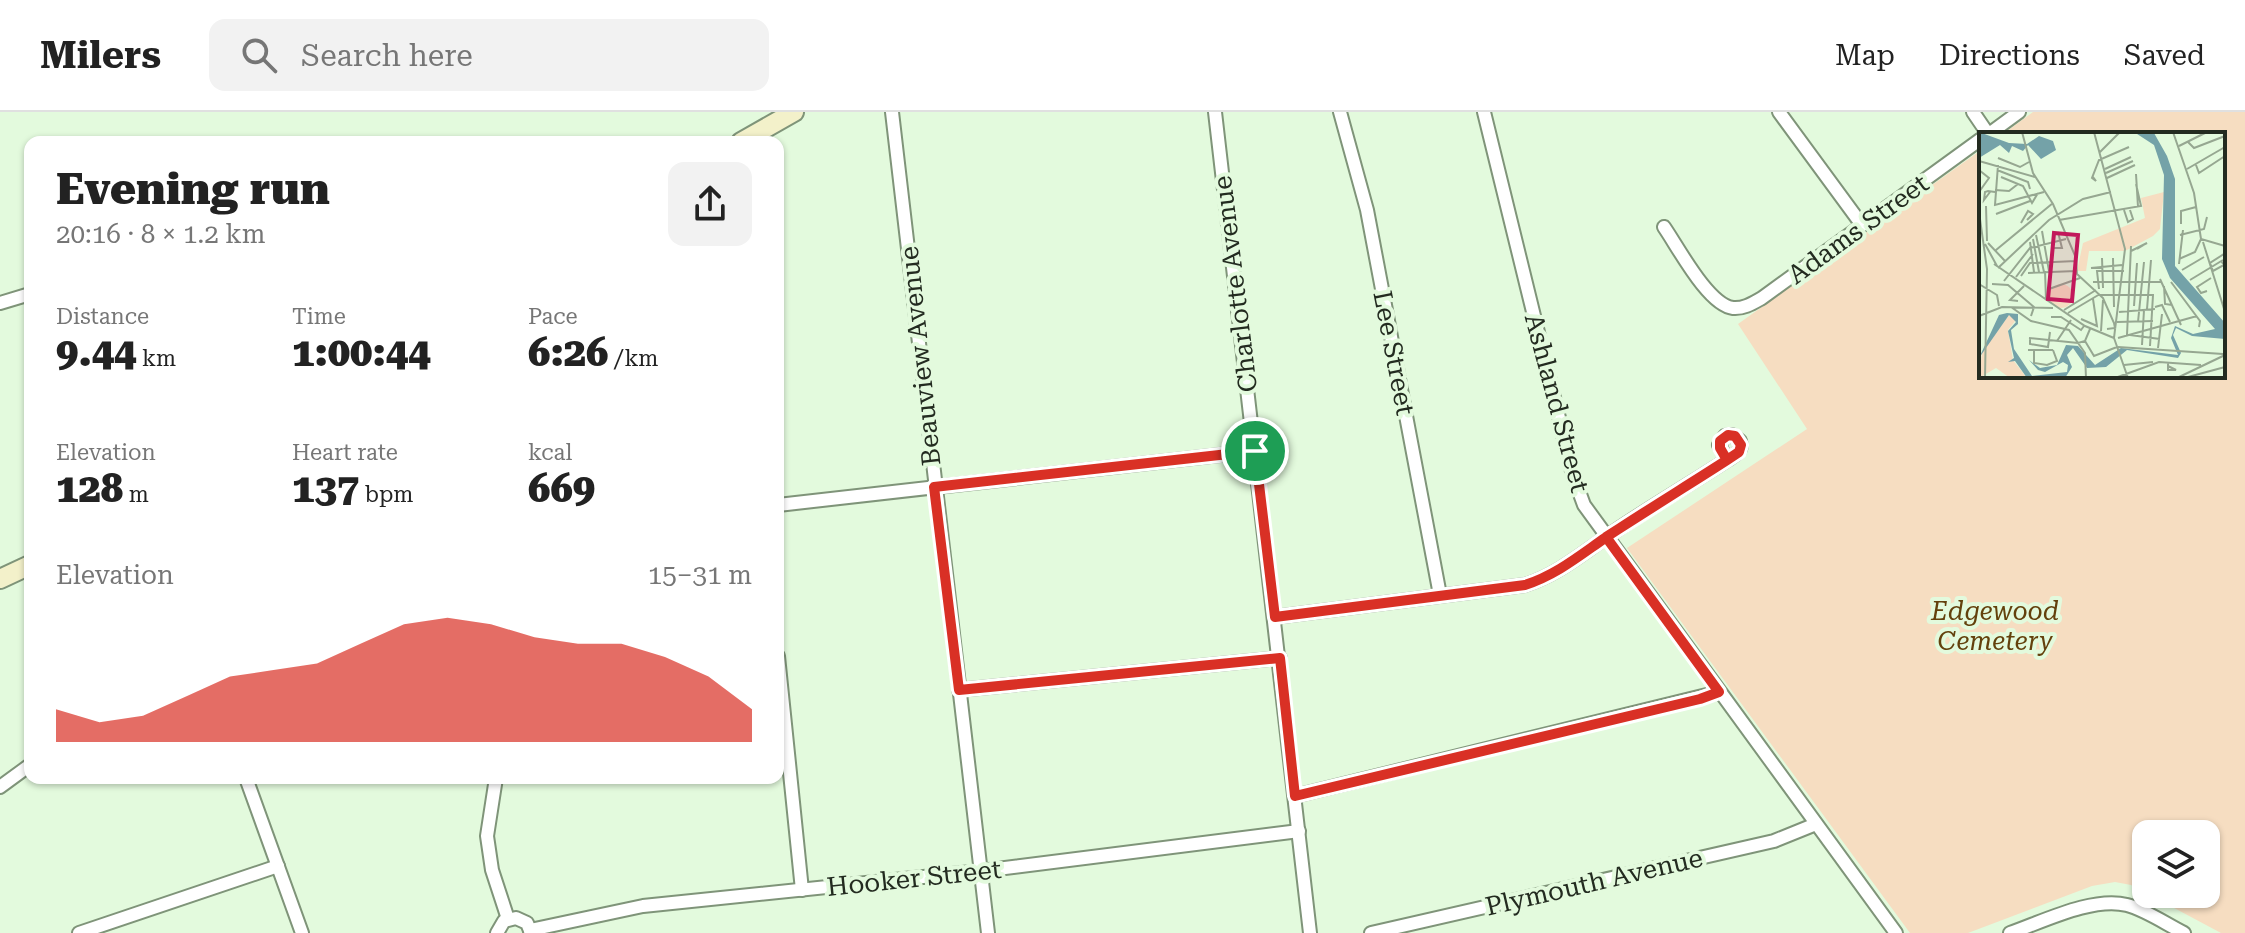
<!DOCTYPE html>
<meta charset="utf-8">
<style>
:root{--surface:#fff;--page:#f2f2f2;--text:#222;--muted:#767676;--line:#e0e0e0;--accent:#d93025}
body{margin:0;font-family:"Roboto Serif",serif;background:var(--page);color:var(--text);height:100vh;display:flex;flex-direction:column;font-size:30px;white-space:nowrap}
*{box-sizing:border-box;margin:0}
p{font-size:26px;color:var(--muted)}
.icon{flex:none;width:44px;height:44px;fill:none;stroke:currentColor;stroke-width:2;stroke-linecap:round;stroke-linejoin:round}
.map{position:relative;flex:1;overflow:hidden}
.sheet{position:absolute;left:24px;top:24px;width:760px;height:648px;display:flex;flex-direction:column;background:var(--surface);border-radius:16px;box-shadow:0 2px 6px #0004}
.sheet>*{flex:none}
.controls{position:absolute;left:2132px;top:708px;display:grid;gap:16px}
.controls a{display:grid;place-items:center;width:88px;height:88px;border-radius:16px;background:var(--surface);box-shadow:0 2px 6px #0004;font-size:40px}
.pin{position:absolute;display:grid;place-items:center;width:68px;height:68px;color:#fff;margin:-34px;border:4px solid #fff;border-radius:50%;box-shadow:0 2px 8px #0007}
.round{display:grid;place-items:center;flex:none;width:84px;height:84px;border-radius:16px;background:var(--page)}
.headline{display:flex;align-items:center;justify-content:space-between;height:136px;padding:0 32px}
h1{font-size:44px;font-weight:800;line-height:60px}
.stats{display:grid;grid-template-columns:repeat(3,1fr);gap:12px;height:136px;padding:8px 32px}
.stats div{display:grid;align-content:center}
.stats b{font-size:40px;font-weight:800}
.stats small{font-size:22px;font-weight:400}
.stats p{font-size:22px}
.chart{height:224px;padding:16px 32px}
.chart p{display:flex;justify-content:space-between}
.chart svg{width:100%;height:144px;margin-top:8px;fill:var(--accent);opacity:.7}
header{display:flex;align-items:center;gap:48px;box-sizing:border-box;height:112px;padding:0 40px;background:var(--surface);border-bottom:2px solid var(--line)}
header strong{font-size:38px}
nav{display:flex;gap:44px;margin-inline-start:auto;font-size:28px}
.search{width:560px;height:72px;background:var(--page);display:flex;align-items:center;gap:20px;box-sizing:border-box;padding:0 28px;border-radius:16px;color:var(--muted);font-size:30px}
.map>svg:first-child{display:block}
.green{fill:#f6ddc1}
.lines{fill:none;stroke-linecap:round;stroke-linejoin:round}
.street-casing{stroke:#7f9479;stroke-width:16}
.secondary-casing{stroke:#7f9479;stroke-width:22}
.street{stroke:#fff;stroke-width:12}
.secondary{stroke:#f3f1ca;stroke-width:18}
.route-casing{stroke:#fff;stroke-width:16}
.route{stroke:#d93025;stroke-width:10}
.labels{text-anchor:middle;stroke-width:8;stroke-linejoin:round;paint-order:stroke}
.street-label{font-size:26px;fill:#232b20;stroke:#e3fadd}
.park-label{font-size:26px;font-style:italic;fill:#63410c;stroke:#e3fadd}
.inset-road{fill:none;stroke:#96a791;stroke-width:2}
.view{fill:#c2185b;fill-opacity:0.15;stroke:#c2185b;stroke-width:4}
.inset-edge{fill:none;stroke:#232b20;stroke-width:4}
</style>
<header>
<strong>Milers</strong>
<div class="search"><svg class="icon" aria-label="search" viewBox="0 0 24 24"><circle cx="10" cy="10" r="6"/><path d="M15 15l6 6"/></svg>Search here</div>
<nav><a>Map</a><a>Directions</a><a>Saved</a></nav>
</header>
<div class="map">
<svg width="2245" height="821" viewBox="0 0 2245 821">
<rect width="100%" height="100%" fill="#e3fadd"/>
<polygon class="green" points="2033,0 2245,0 2245,821 2221,821 2148,782 2206,782 2206,722 2146,722 2146,781 2131,773 2115,770 2092,774 1968,821 1910,821 1627,436 1807,317 1738,212 1981,38 1981,264 2223,264 2223,22 2003,22"/>
<g class="lines">
<g class="street-casing">
<g id="street">
<polyline points="892,0 988,821"/>
<polyline points="1215,0 1310,821"/>
<polyline points="1340,0 1367,98 1440,483"/>
<polyline points="1484,0 1573,363 1584,393 1896,821"/>
<polyline points="1779,0 1862,113"/>
<polyline points="1973,0 1988,22"/>
<polyline points="1989,22 2019,0"/>
<path d="M1664 115C1678 135 1708 193 1733 196 1744 197 1753 191 1762 186L1981 27"/>
<polyline points="0,191 30,182"/>
<polyline points="778,393 1255,339"/>
<path d="M1275 505 1525 473C1556 463 1579 444 1605 426 1645 398 1687 374 1727 348 1735 343 1743 340 1740 329L1732 323 1725 324 1719 333 1727 348"/>
<polyline points="778,544 802,778"/>
<polyline points="959,578 1280,546"/>
<polyline points="246,666 302,821"/>
<polyline points="496,666 487,724 492,758 508,807"/>
<polyline points="0,675 30,653"/>
<polyline points="1295,684 1719,580"/>
<polyline points="530,818 643,794 981,759 1299,719"/>
<polyline points="79,821 278,754"/>
<polyline points="497,821 504,809 516,806 527,811 531,821"/>
<polyline points="1371,821 1774,729 1816,712"/>
<path d="M2010 821C2042 810 2093 784 2127 793 2146 798 2166 812 2184 821"/>
</g>
</g>
<g class="secondary-casing">
<g id="secondary">
<polyline points="741,30 794,0"/>
<polyline points="0,467 30,453"/>
</g>
</g>
<use href="#street" class="street"/>
<use href="#secondary" class="secondary"/>
</g>
<g class="lines">
<g class="route-casing">
<path id="route" d="M1255 339 934 375 959 578 1280 546 1295 684 1700 587 1719 580 1606 425 1727 348 1720 336V329L1728 323 1735 324 1741 333 1739 340 1727 348C1687 374 1645 399 1605 426 1579 444 1556 463 1525 473L1275 505 1255 339"/>
</g>
<use href="#route" class="route"/>
</g>
<g class="labels">
<g class="street-label">
<text transform="translate(1858 117) rotate(-36)" y="9">Adams Street</text>
<text transform="translate(1235 172) rotate(-97)" y="9">Charlotte Avenue</text>
<text transform="translate(1394 241) rotate(79)" y="9">Lee Street</text>
<text transform="translate(920 244) rotate(-96)" y="9">Beauview Avenue</text>
<text transform="translate(1557 291) rotate(75)" y="9">Ashland Street</text>
<text transform="translate(914 766) rotate(-6)" y="9">Hooker Street</text>
<text transform="translate(1594 770) rotate(-13)" y="9">Plymouth Avenue</text>
</g>
<g class="park-label">
<text x="1995" y="508">Edgewood<tspan x="1995" dy="30">Cemetery</tspan></text>
</g>
</g>
<g transform="translate(1979 20)">
<rect width="246" height="246" fill="#e3fadd"/>
<path d="M185 60 181 97 174 104 146 119H110L107 139H98L104 111 166 86 162 66ZM70 164a12 12 0 1 1 24 0a12 12 0 1 1-24 0ZM30 183 37 188 29 198 34 228 48 246H31L17 236 0 246 3 220Z" fill="#f6ddc1"/>
<path d="M0 0 30 11 48 12 60 4 74 9 77 18 62 27 49 13 44 19 33 14 30 21 21 13 0 26ZM155 0 175 1 188 24 196 47V134L246 191V207L213 204 197 196 194 203 202 221 199 226 148 218 127 235 108 236 94 216 88 223 93 235 86 246H48L36 229 29 230 35 226 29 199 37 190 30 183 0 226 20 183 28 181 39 182V192L32 198 35 217 53 244 88 240 89 233 84 230 66 240 59 238 50 228 61 236 78 233 87 213 99 214 116 233 142 216 199 223 192 206 196 194 214 202 236 197 191 146 183 127 185 43 175 13Z" fill="#74a2a8"/>
<path class="inset-road" d="M43 0 54 41 74 72 97 126 98 142 124 166 135 191 136 196 128 197M115 0 146 117 135 206 149 246M194 0 215 61 222 107 246 114M209 10 215 16 246 4M200 14 228 0M121 20 141 0M19 26 41 35 50 30M0 29 56 45M19 33 16 73 65 60M217 33 220 41 246 24M126 37 152 25M208 37 246 15M0 38 10 46 0 60M18 38 49 50 51 57M127 41 154 29M157 42 159 75M22 45 44 54 53 71 59 61M114 45 117 49 113 46 120 28 150 15M128 46 156 33M16 58 30 59 39 52M11 60 5 68 6 60 9 59 16 60M7 74 8 109M145 78 149 90 154 87 151 78M0 80 8 137 6 246M17 82 51 69M80 88 162 74 157 52M42 91 49 79 54 82 48 88M202 92V79L217 75M63 99 70 139M57 103 65 140M201 103 225 97 228 85M54 107 60 140M51 110 55 140M224 110 246 180M9 111 26 129M6 112 18 134M74 116H83L79 100M17 118 74 71M152 119 168 111 158 117M123 126 124 156M134 126 135 175M200 127 216 120 222 107M242 129 245 133 234 139 231 131 245 122 246 127M15 132 106 194 135 206M200 132 204 98M19 136 70 88 104 67 132 60M112 136 143 133M203 138 225 125M66 139 67 168M49 141 97 139M42 144 51 131 97 129M37 145 54 122M181 147 202 193M211 148 244 128M25 149 51 116 87 107M114 150H182M192 150 221 189 220 195M0 152 18 163 20 174M13 152 29 153 55 175 52 184M185 154 186 172 193 173M70 157 101 146M120 157 118 139H145M228 159 222 161 218 155 232 146M121 163H174L171 214M39 169 31 168 45 154M155 174 158 131M32 175 52 189 90 198 106 221 107 246M176 175 183 173 191 190M168 177 172 128M85 178 117 158M140 180 176 177M89 181 121 162M0 184 23 175 74 176M72 185H82L102 198 105 194M102 187 118 194 114 167M138 190 174 189M159 190 165 130M122 199 124 168M148 203 152 114M151 203 181 207M50 206 99 211 106 209 111 197M51 206V212L69 215 71 200M139 206 218 184M78 209 92 188M106 209 115 224 138 215M163 213 165 178M139 215 244 222M179 216 183 182M49 218H74M55 219V231L68 233 78 229 74 218M145 233 174 230M189 234 197 238H189V230M209 245 246 235M136 246 180 230 222 233M198 246 246 223"/>
<path class="view" d="M75 101 99 103 93 169 69 167Z"/>
<rect width="246" height="246" class="inset-edge"/>
</g>
</svg>
<div class="controls">
<a><svg class="icon" aria-label="layers" viewBox="0 0 24 24"><path d="M12 4l9 5-9 5-9-5zM3 14l9 5 9-5"/></svg></a>
</div>
<div class="pin" style="left:1255px;top:339px;background:#1e9e55"><svg class="icon" aria-label="arrive" viewBox="0 0 24 24"><path d="M6 21V4h12l-3 4 3 4H6"/></svg></div>
<section class="sheet">
<div class="headline"><div><h1>Evening run</h1><p>20:16 · 8 × 1.2 km</p></div><a class="round"><svg class="icon" aria-label="share" viewBox="0 0 24 24"><path d="M12 15V3M7 8l5-5 5 5M5 13v7h14v-7"/></svg></a></div>
<div class="stats">
<div><p>Distance</p><b>9.44<small> km</small></b></div>
<div><p>Time</p><b>1:00:44</b></div>
<div><p>Pace</p><b>6:26<small> /km</small></b></div>
</div>
<div class="stats">
<div><p>Elevation</p><b>128<small> m</small></b></div>
<div><p>Heart rate</p><b>137<small> bpm</small></b></div>
<div><p>kcal</p><b>669</b></div>
</div>
<div class="chart"><p><span>Elevation</span>15–31 m</p>
<svg viewBox="0 0 160 44" preserveAspectRatio="none"><path d="M0 44V34L10 38L20 36L30 30L40 24L50 22L60 20L70 14L80 8L90 6L100 8L110 12L120 14L130 14L140 18L150 24L160 34V44z"/></svg>
</div>
</section>
</div>
